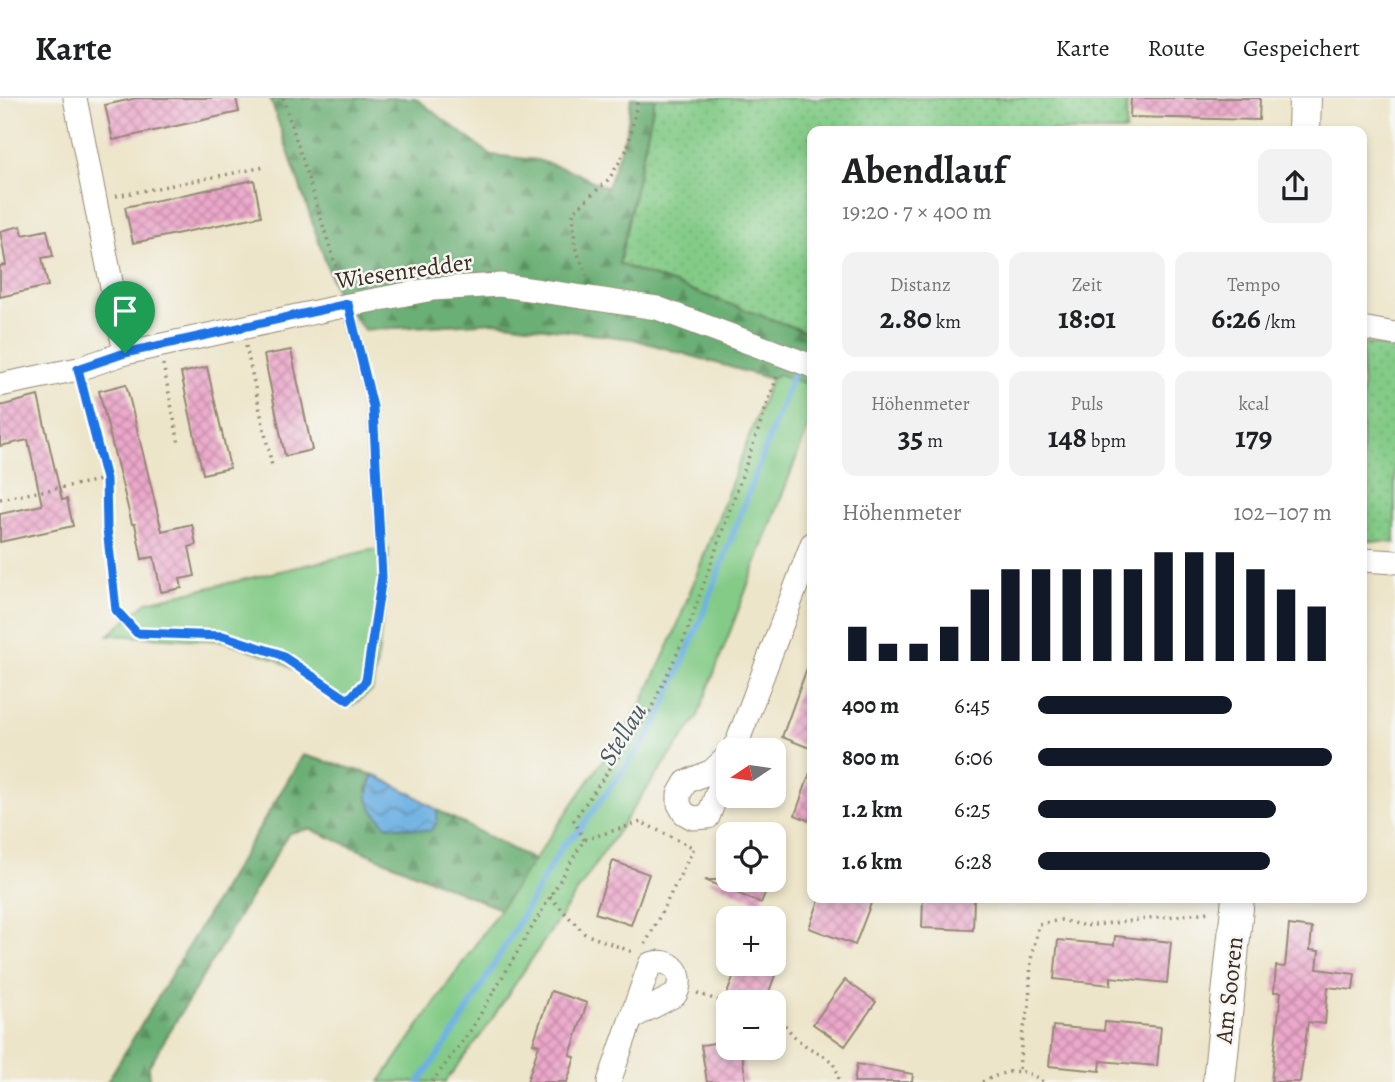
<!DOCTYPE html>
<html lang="de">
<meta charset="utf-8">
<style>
:root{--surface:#fff;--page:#f2f2f2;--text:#202124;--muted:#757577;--line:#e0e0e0;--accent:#111827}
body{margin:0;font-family:Alegreya,serif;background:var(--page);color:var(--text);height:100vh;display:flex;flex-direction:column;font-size:26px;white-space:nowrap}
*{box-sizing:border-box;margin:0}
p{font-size:23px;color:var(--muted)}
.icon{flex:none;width:38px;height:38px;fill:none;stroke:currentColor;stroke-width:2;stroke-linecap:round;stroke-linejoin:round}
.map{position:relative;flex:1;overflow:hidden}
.details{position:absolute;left:807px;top:28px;width:560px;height:777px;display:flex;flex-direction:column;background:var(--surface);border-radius:14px;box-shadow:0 4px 10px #0003}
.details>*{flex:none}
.needle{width:46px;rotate:257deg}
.controls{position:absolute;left:716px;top:640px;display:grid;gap:14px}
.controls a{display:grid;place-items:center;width:70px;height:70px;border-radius:14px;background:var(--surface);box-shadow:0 4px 10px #0003;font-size:35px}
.pin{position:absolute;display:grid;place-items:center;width:60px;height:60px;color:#fff;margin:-72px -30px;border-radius:50% 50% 50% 0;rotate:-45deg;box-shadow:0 0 7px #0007}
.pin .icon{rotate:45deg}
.round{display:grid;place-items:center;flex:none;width:74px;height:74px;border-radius:14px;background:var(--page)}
.overview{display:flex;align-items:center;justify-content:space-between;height:119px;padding:0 35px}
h1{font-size:38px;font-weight:600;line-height:52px}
.stats{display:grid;grid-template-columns:repeat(3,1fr);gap:10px;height:119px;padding:7px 35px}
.stats div{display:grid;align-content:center;border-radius:14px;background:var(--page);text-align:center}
.stats b{font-size:30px;font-weight:600}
.stats small{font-size:19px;font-weight:400}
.stats p{font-size:19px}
.chart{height:196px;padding:14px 35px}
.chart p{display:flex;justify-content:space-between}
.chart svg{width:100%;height:126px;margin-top:7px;stroke:var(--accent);stroke-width:6}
ul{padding:0 35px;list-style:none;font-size:23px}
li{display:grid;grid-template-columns:112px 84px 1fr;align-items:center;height:52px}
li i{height:18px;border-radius:9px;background:var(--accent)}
header{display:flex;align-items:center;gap:42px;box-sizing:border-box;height:98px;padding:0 35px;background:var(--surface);border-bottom:2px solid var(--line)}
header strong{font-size:33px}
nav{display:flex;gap:38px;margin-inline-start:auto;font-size:24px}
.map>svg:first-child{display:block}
.grass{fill:url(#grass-dots);stroke:#5f7a52;stroke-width:2}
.forest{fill:url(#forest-firs);stroke:#526c49;stroke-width:2}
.park{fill:#83cb87;stroke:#5f7a52;stroke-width:2}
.water{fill:url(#water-waves);stroke:#546e80;stroke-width:2}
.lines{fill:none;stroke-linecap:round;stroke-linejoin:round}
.stream{stroke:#6db1e2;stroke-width:6}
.building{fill:url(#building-cross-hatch)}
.lane-casing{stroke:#948874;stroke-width:13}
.street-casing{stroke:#948874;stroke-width:25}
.secondary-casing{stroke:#948874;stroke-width:34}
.path{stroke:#948874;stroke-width:3.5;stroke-dasharray:2 5;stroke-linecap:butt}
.lane{stroke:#fff;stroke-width:10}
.street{stroke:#fff;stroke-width:23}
.secondary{stroke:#fff;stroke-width:32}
.route-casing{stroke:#fff;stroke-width:14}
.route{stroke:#1a73e8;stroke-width:9}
.labels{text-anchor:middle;stroke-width:5;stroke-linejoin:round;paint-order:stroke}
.street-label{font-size:24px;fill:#3b2a1e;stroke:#f6f6f2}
.water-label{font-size:26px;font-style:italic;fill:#4c5963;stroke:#f6f6f2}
</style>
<header>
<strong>Karte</strong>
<nav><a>Karte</a><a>Route</a><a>Gespeichert</a></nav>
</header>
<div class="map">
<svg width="1395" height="984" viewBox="0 0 1395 984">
<defs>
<pattern id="grass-dots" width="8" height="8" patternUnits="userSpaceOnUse" patternTransform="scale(1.75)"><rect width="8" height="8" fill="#83cb87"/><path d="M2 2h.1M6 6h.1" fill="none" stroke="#72ae74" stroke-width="1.8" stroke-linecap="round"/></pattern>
<pattern id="forest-firs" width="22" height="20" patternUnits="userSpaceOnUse" patternTransform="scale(1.75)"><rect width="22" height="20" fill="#6aaf74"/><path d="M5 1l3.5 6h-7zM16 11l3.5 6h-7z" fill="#588f5f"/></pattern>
<pattern id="water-waves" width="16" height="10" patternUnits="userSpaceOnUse" patternTransform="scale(1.75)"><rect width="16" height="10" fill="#6db1e2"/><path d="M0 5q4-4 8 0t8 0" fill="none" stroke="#5b90b7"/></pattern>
<pattern id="building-cross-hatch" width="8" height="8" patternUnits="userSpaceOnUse" patternTransform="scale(1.75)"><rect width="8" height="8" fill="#eca8cb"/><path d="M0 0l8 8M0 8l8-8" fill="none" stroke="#c089a4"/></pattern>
</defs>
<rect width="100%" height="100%" fill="#f6f6f2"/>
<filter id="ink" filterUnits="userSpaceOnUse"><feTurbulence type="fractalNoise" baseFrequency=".0143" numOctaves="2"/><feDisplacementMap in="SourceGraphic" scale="14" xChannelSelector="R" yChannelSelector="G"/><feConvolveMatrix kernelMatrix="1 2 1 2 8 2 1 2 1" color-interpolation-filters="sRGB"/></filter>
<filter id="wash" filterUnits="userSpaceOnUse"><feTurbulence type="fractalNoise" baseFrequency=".00686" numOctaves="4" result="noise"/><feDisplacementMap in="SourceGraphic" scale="28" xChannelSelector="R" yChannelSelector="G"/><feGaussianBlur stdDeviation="1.57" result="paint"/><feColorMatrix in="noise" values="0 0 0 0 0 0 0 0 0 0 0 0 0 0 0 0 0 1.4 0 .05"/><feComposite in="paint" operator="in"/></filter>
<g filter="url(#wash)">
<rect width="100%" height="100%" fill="#ede5c9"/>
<g class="grass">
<polygon points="655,0 1127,0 1126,33 812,33 812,236 619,166"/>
<polygon points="1362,245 1395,250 1395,445 1362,442"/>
</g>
<g class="forest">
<polygon points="270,0 415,0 491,57 537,62 572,73 607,90 627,31 631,0 655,0 619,166 812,236 812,288 779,276 771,281 633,241 496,224 364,232 337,197"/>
<polygon points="303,657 374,677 367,692 386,727 429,733 437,725 437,712 534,762 500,811 310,731 289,735 149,968 150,984 107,984"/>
</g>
<g class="park">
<polygon points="779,276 812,288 812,319 697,620 636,706 481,937 445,984 380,984 640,609 674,536 771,281"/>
<polygon points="389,451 379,551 372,593 351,608 276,561 225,543 109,537 147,504 371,452"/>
</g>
<path class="water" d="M374 677 411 695 437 712V725L430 733 386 727C369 708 362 701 374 677Z"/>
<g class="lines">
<polyline class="stream" points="419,984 458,929 563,747 577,735 651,634 665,606 703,516 794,274"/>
</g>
<g id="blocks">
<g class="building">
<polygon points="137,0 236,0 239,14 113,42 105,7"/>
<polygon points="1131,0 1260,0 1259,22 1130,19"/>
<polygon points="254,82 261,118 133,145 125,109"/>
<polygon points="21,128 23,137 47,132 53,158 42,160 48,188 0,199 0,168 6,167 0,133"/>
<polygon points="291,252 312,352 285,358 264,257"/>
<polygon points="207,269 230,370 203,376 181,275"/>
<polygon points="126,286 162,433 192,426 196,447 189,449 195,478 180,481 182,490 161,494 154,459 142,461 135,426 132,426 99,293"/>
<polygon points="38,298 62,402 67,401 73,428 0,444 0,416 42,407 28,342 0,348 0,308"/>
<polygon points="810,562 812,562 812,651 782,639"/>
<polygon points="810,675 812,675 812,724 795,717"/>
<polygon points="613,763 649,776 631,827 595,815"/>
<polygon points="705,782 770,782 761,805"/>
<polygon points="820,800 873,800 855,847 809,830"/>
<polygon points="923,800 974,800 973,832 922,830"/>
<polygon points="1289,827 1312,830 1310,852 1319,853 1317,871 1355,876 1353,892 1328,889 1325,926 1308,924 1300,984 1271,984 1281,894 1274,894 1276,868 1285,869"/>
<polygon points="1115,838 1171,844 1167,885 1111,879 1111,887 1054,881 1058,842 1114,847"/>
<polygon points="738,866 779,866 765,905 752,905 727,896"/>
<polygon points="845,882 876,904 845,948 813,926"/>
<polygon points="551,893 587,905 570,957 575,959 567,984 527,984 539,947 533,945"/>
<polygon points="1105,924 1161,929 1157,968 1101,963 1100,973 1049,968 1053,928 1104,933"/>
<polygon points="728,943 728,950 741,950 746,984 707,984 701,947"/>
<polygon points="857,966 913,976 912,984 854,984"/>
</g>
</g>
</g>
<g filter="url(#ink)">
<use href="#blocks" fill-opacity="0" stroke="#948874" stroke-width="2"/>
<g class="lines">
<g class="lane-casing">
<polyline id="lane" points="348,207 373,309 382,479 366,583"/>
</g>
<g class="street-casing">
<g id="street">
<polyline points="75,0 125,255"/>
<polyline points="1362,230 1395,236"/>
<polyline points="0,287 78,271 125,255 348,207 433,191 500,187 657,210 812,268"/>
<polyline points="1362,462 1395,464"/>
<polyline points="734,653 812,446"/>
<polyline points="728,658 712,673 686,684 679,696 679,706 684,715 693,720 708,719 728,667"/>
<path d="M609 984 650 866C672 858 687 878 675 897L631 920"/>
</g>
</g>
<g class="secondary-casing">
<g id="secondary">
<polyline points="1304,33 1305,0"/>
<polyline points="1219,984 1238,800"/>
</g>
</g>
<g class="path">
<polyline points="283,0 342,188"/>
<polyline points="116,98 265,69"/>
<polyline points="587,178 575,149 573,114 609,81 628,50 638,0"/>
<polyline points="246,248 272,368"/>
<polyline points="163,266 179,346"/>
<polyline points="83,290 106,381 107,430 116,512 137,535 223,538 279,556 348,602 356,593"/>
<polyline points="0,401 106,381"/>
<polyline points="584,742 574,722 650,613 685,539 778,276"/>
<polyline points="550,799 585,836 635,855"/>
<polyline points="697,895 728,906"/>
<path d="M774 919 778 920C786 927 793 939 802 945 817 957 838 958 839 984"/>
<polyline points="1019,971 1022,938 1029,908 1031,861 1039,826 1061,822 1085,828 1210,814"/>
<polyline points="432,984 471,932 584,742 641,724 694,750 645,847"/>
<path d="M982 984C1005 973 1022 967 1043 984"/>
</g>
<use href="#lane" class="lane"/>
<use href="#street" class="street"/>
<use href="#secondary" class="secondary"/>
</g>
</g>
<g class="lines" filter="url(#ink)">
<g class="route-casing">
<polygon id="route" points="348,206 373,309 382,479 366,583 348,602 279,556 223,538 137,535 116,512 107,430 106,381 78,271 125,255"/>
</g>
<use href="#route" class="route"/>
</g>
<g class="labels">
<g class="street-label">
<text transform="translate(404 173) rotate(-8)" y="8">Wiesenredder</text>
<text transform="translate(1229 892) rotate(-84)" y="8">Am Sooren</text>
</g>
<g class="water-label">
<text transform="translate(622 636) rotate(-58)" y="9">Stellau</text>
</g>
</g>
</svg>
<div class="controls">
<a><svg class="needle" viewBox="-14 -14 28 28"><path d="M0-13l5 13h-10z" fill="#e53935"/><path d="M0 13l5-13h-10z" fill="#757577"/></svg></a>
<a><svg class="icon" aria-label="locate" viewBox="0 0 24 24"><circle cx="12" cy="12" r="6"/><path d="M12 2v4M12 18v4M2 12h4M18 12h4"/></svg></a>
<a>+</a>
<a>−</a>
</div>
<div class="pin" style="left:125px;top:255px;background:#1e9e55"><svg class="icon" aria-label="arrive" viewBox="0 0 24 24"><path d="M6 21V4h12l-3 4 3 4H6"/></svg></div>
<section class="details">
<div class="overview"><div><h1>Abendlauf</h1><p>19:20 · 7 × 400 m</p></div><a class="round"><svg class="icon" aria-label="share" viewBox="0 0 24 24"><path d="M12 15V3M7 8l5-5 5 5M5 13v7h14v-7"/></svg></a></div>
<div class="stats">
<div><p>Distanz</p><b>2.80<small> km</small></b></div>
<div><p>Zeit</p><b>18:01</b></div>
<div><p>Tempo</p><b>6:26<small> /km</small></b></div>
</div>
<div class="stats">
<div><p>Höhenmeter</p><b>35<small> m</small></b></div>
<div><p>Puls</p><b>148<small> bpm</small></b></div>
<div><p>kcal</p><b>179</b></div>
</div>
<div class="chart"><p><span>Höhenmeter</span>102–107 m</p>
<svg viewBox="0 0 160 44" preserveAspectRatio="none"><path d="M5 44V32M15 44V38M25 44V38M35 44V32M45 44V19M55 44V12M65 44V12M75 44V12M85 44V12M95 44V12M105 44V6M115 44V6M125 44V6M135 44V12M145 44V19M155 44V25"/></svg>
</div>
<ul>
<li><b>400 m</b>6:45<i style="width:66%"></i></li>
<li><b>800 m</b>6:06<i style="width:100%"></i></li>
<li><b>1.2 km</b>6:25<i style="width:81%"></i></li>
<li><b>1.6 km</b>6:28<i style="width:79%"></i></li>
</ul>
</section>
</div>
